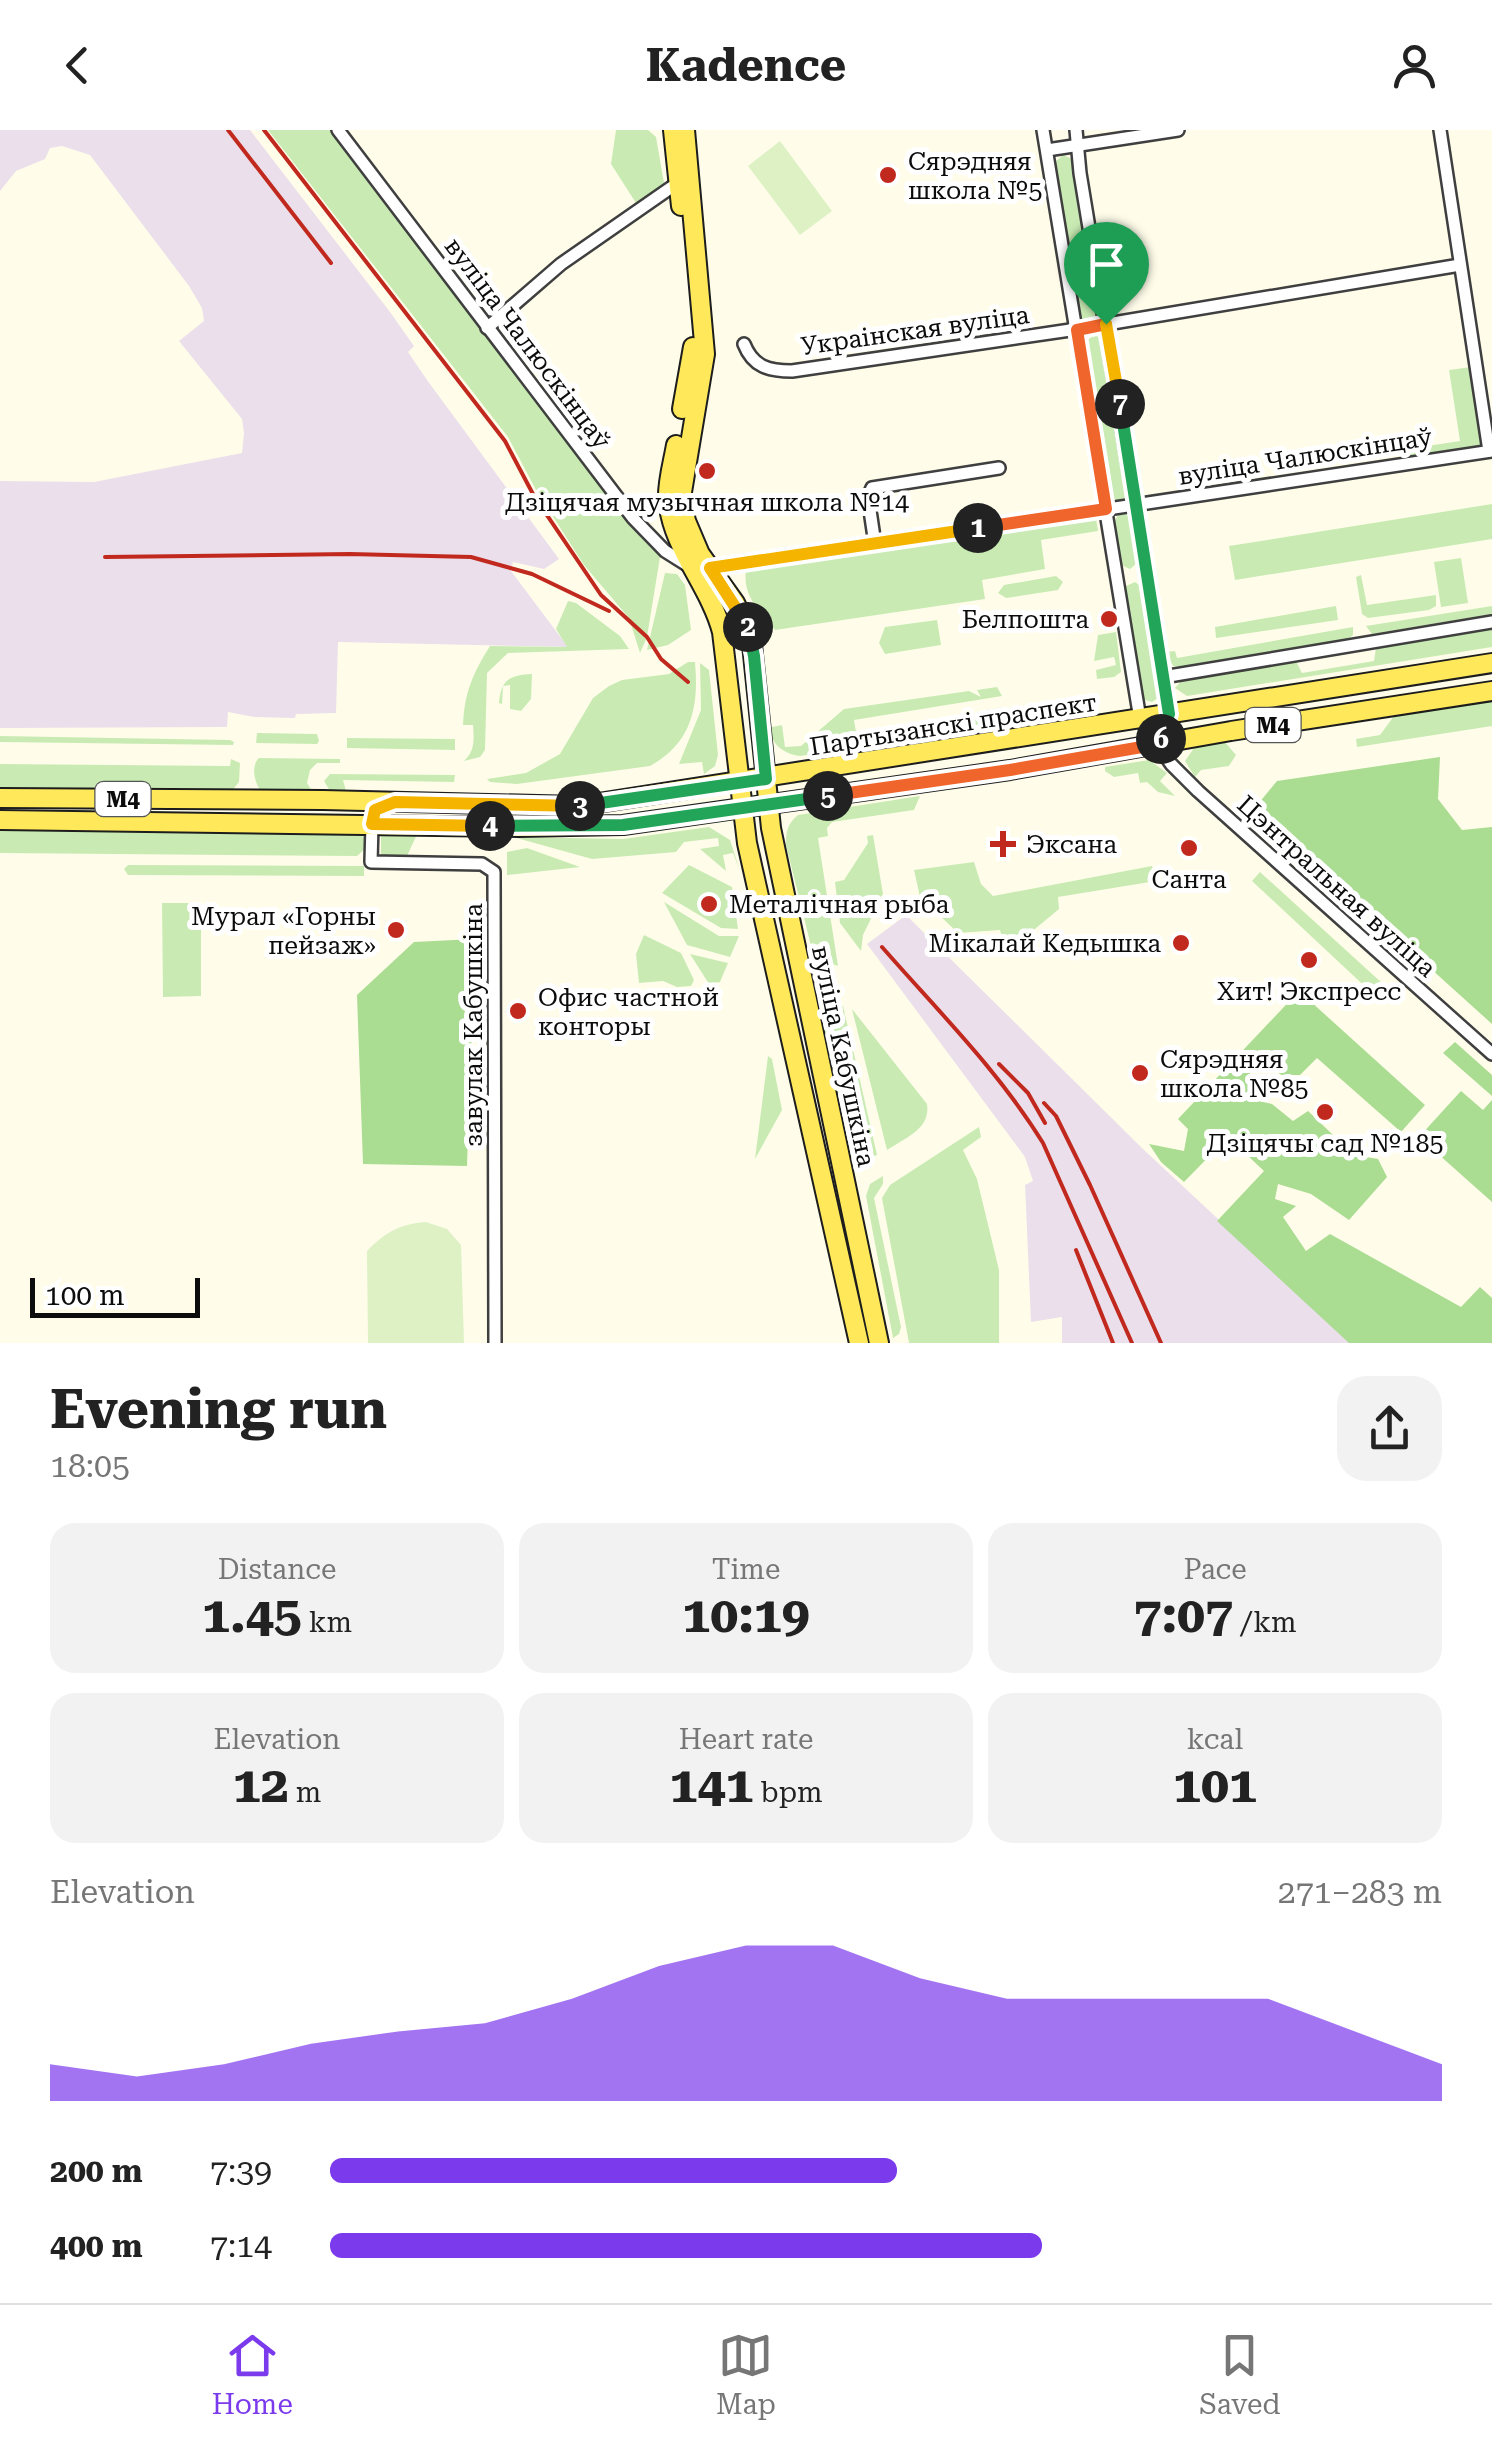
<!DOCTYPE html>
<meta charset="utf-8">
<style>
:root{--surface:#fff;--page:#f2f2f2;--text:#222;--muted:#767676;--line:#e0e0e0;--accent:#7c3aed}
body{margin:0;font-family:"Roboto Serif",serif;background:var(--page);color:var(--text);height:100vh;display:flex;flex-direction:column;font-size:38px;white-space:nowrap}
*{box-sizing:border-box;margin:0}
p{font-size:32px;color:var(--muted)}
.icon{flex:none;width:55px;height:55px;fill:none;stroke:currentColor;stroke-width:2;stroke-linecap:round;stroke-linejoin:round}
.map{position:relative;height:1213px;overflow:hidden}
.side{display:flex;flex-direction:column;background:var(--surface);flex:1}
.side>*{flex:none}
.scale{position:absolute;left:30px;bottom:25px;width:170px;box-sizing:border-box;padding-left:10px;border:5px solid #0c0c0c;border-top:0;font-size:28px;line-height:35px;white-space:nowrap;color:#0c0c0c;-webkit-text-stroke:8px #fff;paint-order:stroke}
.pin{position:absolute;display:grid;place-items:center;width:85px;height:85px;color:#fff;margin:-102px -42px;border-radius:50% 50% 50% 0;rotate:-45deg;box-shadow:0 0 10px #0007}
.pin .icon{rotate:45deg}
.km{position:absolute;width:50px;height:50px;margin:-25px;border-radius:50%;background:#222;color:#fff;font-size:28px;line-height:50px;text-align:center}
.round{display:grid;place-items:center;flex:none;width:105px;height:105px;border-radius:30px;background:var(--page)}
.head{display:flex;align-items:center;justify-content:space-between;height:170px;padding:0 50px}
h1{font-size:55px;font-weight:700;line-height:75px}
.stats{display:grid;grid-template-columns:repeat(3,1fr);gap:15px;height:170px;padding:10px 50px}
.stats div{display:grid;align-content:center;border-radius:25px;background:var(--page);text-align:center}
.stats b{font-size:50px;font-weight:700}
.stats small{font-size:28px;font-weight:400}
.stats p{font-size:28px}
.chart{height:280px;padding:20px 50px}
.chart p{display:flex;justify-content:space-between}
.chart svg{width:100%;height:180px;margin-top:10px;fill:var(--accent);opacity:.7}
ul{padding:0 50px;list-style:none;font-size:32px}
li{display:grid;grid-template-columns:160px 120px 1fr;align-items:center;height:75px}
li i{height:25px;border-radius:12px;background:var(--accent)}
header{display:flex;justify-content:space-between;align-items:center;height:130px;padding:0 50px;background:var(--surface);font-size:45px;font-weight:700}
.tab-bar{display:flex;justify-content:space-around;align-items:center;height:140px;border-top:2px solid var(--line);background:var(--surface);font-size:28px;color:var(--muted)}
.tab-bar a{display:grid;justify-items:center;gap:5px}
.tab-bar .current{color:var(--accent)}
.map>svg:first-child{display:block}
.industrial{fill:#ebdfeb}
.green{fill:#c9ebb3}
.forest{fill:#aadc91}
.pitch{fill:#ddf1c5}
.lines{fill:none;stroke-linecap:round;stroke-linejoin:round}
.street-casing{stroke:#3f3f3f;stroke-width:16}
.primary-casing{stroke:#1d1d1d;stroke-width:22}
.street{stroke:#fff;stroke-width:11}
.primary{stroke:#ffe95b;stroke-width:18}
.rail{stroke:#c1291e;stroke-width:4}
.split-1-casing{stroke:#fff;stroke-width:20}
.split-2-casing{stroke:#fff;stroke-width:20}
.split-3-casing{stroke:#fff;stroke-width:20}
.split-4-casing{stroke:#fff;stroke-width:20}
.split-5-casing{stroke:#fff;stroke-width:20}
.split-6-casing{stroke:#fff;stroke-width:20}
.split-7-casing{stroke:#fff;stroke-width:20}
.split-8-casing{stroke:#fff;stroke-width:20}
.split-1{stroke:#f0652b;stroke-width:12}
.split-2{stroke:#f5b400;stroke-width:12}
.split-3{stroke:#22a559;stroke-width:12}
.split-4{stroke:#f5b400;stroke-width:12}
.split-5{stroke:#22a559;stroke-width:12}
.split-6{stroke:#f0652b;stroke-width:12}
.split-7{stroke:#22a559;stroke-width:12}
.split-8{stroke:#f5b400;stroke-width:12}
.poi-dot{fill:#c1291e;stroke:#fff;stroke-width:4}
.labels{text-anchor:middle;stroke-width:10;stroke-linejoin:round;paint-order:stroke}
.shield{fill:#fff;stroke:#555;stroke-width:2.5}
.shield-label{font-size:22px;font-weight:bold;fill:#0c0c0c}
.poi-label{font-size:25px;fill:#0c0c0c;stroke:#fff;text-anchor:start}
.street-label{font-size:25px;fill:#0c0c0c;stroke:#fff}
</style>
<header><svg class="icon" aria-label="back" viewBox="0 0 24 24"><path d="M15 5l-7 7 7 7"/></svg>Kadence<svg class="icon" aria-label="person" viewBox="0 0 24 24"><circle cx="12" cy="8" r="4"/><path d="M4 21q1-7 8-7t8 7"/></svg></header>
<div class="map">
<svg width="1492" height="1213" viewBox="0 0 1492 1213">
<rect width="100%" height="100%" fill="#fffdea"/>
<g class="industrial">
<polygon points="0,0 250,0 390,182 414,216 408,222 427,250 559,429 544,439 513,432 511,441 568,517 338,512 336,583 296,584 295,588 254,587 228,582 227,597 0,598 0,351 94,352 242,323 244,303 242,289 179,211 204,191 202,178 189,156 90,25 62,16 50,18 45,29 16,41 0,61"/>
<polygon points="906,785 1143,1019 1351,1213 1062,1213 1062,1187 1031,1192 1025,1055 1033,1051 1025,1027 867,814"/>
</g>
<g class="green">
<polygon points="268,0 332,0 626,387 661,421 647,507 640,523 629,488 584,435 536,360 508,307"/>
<polygon points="616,0 648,0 656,7 664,53 657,60 636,73 611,34"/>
<polygon points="1063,25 1072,29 1097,186 1089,191 1080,189 1055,32"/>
<polygon points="1094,205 1103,209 1128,367 1117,372 1111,365 1085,212"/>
<polygon points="1471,237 1483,317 1402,330 1401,320 1460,311 1449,240"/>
<polygon points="1492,374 1492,409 1235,450 1229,416"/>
<polygon points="1126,384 1131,389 1138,432 1130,439 1121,435 1114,392 1118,385"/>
<path d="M1096 388 1098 401 1041 410 1045 439 982 450 985 469 775 500C760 481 742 466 746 440Z"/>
<polygon points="1461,428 1468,473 1441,477 1434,432"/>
<polygon points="665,443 677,444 685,455 691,500 668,515 647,520"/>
<polygon points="1361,445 1367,475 1436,465 1436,476 1429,480 1368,488 1362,484 1356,447"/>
<polygon points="1056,446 1063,452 1058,460 1006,468 998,463 1004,455"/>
<polygon points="1135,452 1143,458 1160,560 1158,568 1152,572 1145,570 1140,563 1125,463 1126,456"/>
<path d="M568 471 576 473 620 506 629 519 508 523 487 543 485 620 480 627 464 631C475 621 474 610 473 595H463C464 563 473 543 490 516L567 517 556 499Z"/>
<polygon points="1336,476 1338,490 1216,508 1215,497"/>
<polygon points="1492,476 1492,484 1372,504 1366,496"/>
<polygon points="937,490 941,515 885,524 879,513 885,497"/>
<polygon points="1353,497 1353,505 1348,509 1183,537 1173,536 1166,522 1175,521 1177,528"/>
<polygon points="1492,499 1492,517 1187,566 1175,558 1182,550 1296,531 1302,543 1374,531 1376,518"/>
<polygon points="1116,502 1121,542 1114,547 1097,549 1096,540 1116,535 1114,527 1094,531 1098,505"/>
<path d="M688 532H695C699 577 692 613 650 636L517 654 490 652 487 649 526 643 560 624 593 568 609 556 622 550 669 544Z"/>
<polygon points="700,533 709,540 718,625 715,636 704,644 702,632 679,634 701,580"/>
<path d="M532 544 531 569 521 581 510 579V555L503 556 502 574 499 573C501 550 509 545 532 544Z"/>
<path d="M997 557 1002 566 854 590 857 608 987 587 986 580 1004 577 1007 594 800 626C784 624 772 615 768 598L782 595 785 617 801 616 844 579 969 561 981 567 977 560Z"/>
<polygon points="1492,571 1492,596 1357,617 1356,609 1380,605 1394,586"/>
<polygon points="257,603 317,604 319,611 317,614 256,613"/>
<polygon points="0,606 230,610 234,612 233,615 0,612"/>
<polygon points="347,608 455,609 455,620 347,618"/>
<polygon points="1224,611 1236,625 1229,636 1201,640 1195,647 1185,631 1196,615"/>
<path d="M259 628 340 629V633H317L310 640 307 653 314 664 262 663C255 654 250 637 259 628Z"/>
<polygon points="231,629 240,633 239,652 230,663 0,660 0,634 230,636"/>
<polygon points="1149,630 1167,643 1160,651 1175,666 1158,662 1147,652 1140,653 1138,643 1114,647 1105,641 1105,637"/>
<polygon points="330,644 455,645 454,652 343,650 346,661 330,661 324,651"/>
<path d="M920 666 914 680 832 692 827 698 828 706 818 708 838 836 819 829 811 816 786 715C786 702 787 694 798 685Z"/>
<polygon points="0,697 356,702 365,708 365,719 357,726 0,723"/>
<polygon points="709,697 730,710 740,741 733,723 723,725 726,741 700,719 719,716 718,708 684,712 676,722 592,729 513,707 623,709"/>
<polygon points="419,700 407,726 381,727 381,704"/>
<polygon points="873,705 883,764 863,805 861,821 840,793 835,752 844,750 868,713 867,706"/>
<polygon points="527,718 580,737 507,745 507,722"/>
<polygon points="974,732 981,754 993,766 1152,736 1156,751 1058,767 1059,779 1006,823 1000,800 958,803 920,767 914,740"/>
<polygon points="128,735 364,736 364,746 128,745 124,739"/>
<polygon points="689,735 732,757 738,799 721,798 662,763"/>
<polygon points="1260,742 1382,853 1399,874 1373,864 1252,751"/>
<polygon points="664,772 719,806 739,806 730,827 687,815"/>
<polygon points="162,773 201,773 201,866 163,867"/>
<polygon points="644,805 681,823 694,850 691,856 677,857 663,851 639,853 636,824"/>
<polygon points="690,824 728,833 720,852 709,854"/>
<polygon points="843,876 877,1025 866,1030 850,1024 819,878"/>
<path d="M852 879 927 974C931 999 905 1008 887 1020Z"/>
<polygon points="768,926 772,929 782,980 755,1029"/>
<polygon points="979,997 981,1007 963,1020 977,1049 999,1140 999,1213 909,1213 882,1068 890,1055"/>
<polygon points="883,1046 883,1054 874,1068 901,1197 899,1204 893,1208 866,1066 870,1054"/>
</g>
<g class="forest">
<polygon points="1440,627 1438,669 1462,700 1492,697 1492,894 1254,679 1277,651"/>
<polygon points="475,809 467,1036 363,1034 357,865 414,812"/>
<polygon points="1299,861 1425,975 1401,1002 1317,928 1300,945 1282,945 1256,931 1247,940 1256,951 1254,970 1272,974 1293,991 1308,981 1354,1025 1378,1029 1387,1047 1349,1090 1311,1064 1278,1054 1275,1069 1296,1076 1283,1087 1306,1121 1330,1104 1461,1177 1480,1157 1492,1168 1492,1213 1349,1213 1217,1091 1264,1041 1228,1007 1184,1052 1161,1032 1149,1014 1184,1021 1188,999 1178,989"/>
<polygon points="1455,912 1492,945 1492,966 1443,923"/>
<polygon points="1461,961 1483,980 1492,970 1492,1072 1419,1007"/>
</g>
<g class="pitch">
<polygon points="780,11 832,81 800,105 748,36"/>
<path d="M426 1092 447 1099 461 1115 464 1213H368L367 1121C385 1102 400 1094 426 1092Z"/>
</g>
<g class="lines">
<g class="street-casing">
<g id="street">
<polyline points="338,0 633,388 665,421 692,438"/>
<polyline points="1043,0 1140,589 1171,634 1198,661 1492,924"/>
<polyline points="1076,0 1080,43 1169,583 1159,614"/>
<polyline points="1440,0 1489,321"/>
<polyline points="1047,20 1178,0"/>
<polyline points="487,198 561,134 679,52"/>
<path d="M744 214C753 237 769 241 792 241L1077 199 1460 135"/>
<polyline points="875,414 868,367 872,358 999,338"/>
<polyline points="710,439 1492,321"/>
<polyline points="1163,547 1492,492"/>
<polyline points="372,694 371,732 482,734 494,742 495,1213"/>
</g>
</g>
<g class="primary-casing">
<g id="primary">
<polyline points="673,0 681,76"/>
<polyline points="685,0 705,224 681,368 686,391 700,424 735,473 751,505 771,698 879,1213"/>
<polyline points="682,279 693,217"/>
<path d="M676 315C673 333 667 352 668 370 672 418 710 456 722 502L747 713 859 1213"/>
<polyline points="0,668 323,670 579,676 1492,533"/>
<polyline points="0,690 518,697 623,695 1010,640 1231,601 1492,561"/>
</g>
</g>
<use href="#street" class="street"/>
<use href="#primary" class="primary"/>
<g class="rail">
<polyline points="228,0 331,133"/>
<polyline points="264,0 505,311 534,366 601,465 647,507 661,529 688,552"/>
<polyline points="105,427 350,424 471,427 532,444 609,481"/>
<path d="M882 817C938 881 998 940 1043 1013L1132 1213"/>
<polyline points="999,934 1028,963 1045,993"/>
<polyline points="1044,973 1056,986 1090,1055 1161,1213"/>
<polyline points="1076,1120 1113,1213"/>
</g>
</g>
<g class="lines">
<g class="split-1-casing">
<polyline id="split-1" points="978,398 1106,379 1077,200 1106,194"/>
</g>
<g class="split-2-casing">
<polyline id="split-2" points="748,497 710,438 978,398"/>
</g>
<g class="split-3-casing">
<polyline id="split-3" points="580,676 766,649 754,526 748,497"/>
</g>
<g class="split-4-casing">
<polyline id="split-4" points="490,696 372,694 375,680 395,672 580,676"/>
</g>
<g class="split-5-casing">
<polyline id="split-5" points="490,696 623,695 828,666"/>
</g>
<g class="split-6-casing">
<polyline id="split-6" points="828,666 1010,640 1159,614 1161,609"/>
</g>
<g class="split-7-casing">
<polyline id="split-7" points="1120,274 1169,584 1161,609"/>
</g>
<g class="split-8-casing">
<polyline id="split-8" points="1106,194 1120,274"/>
</g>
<use href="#split-1" class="split-1"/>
<use href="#split-2" class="split-2"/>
<use href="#split-3" class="split-3"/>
<use href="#split-4" class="split-4"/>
<use href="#split-5" class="split-5"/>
<use href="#split-6" class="split-6"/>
<use href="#split-7" class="split-7"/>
<use href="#split-8" class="split-8"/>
</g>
<g class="poi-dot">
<circle cx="888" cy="45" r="10"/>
<circle cx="707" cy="341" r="10"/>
<circle cx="1109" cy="489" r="10"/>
<path d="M998 699h10v10h10v10h-10v10h-10v-10h-10v-10h10z"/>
<circle cx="1189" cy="718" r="10"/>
<circle cx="709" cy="774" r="10"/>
<circle cx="396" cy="800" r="10"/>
<circle cx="1181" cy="813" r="10"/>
<circle cx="1309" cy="830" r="10"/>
<circle cx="518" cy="881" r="10"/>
<circle cx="1140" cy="943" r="10"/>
<circle cx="1325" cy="982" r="10"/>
</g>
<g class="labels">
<g class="shield">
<rect x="1245.5" y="578" width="55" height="34" rx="8"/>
<rect x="95.5" y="652" width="55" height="34" rx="8"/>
</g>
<g class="shield-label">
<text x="1273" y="603">М4</text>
<text x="123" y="677">М4</text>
</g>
<g class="poi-label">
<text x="908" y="40">Сярэдняя<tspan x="908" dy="29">школа №5</tspan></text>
<text x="707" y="381" text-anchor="middle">Дзіцячая музычная школа №14</text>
<text x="1089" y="498" text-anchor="end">Белпошта</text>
<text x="1026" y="723">Эксана</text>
<text x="1189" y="758" text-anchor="middle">Санта</text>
<text x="729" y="783">Металічная рыба</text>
<text x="376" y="795" text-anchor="end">Мурал «Горны<tspan x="376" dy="29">пейзаж»</tspan></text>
<text x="1161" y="822" text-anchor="end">Мікалай Кедышка</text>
<text x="1309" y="870" text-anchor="middle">Хит! Экспресс</text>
<text x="538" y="876">Офис частной<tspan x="538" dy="29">конторы</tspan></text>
<text x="1160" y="938">Сярэдняя<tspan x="1160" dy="29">школа №85</tspan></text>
<text x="1325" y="1022" text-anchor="middle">Дзіцячы сад №185</text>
</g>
<g class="street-label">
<text transform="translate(915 200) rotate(-8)" y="9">Украінская вуліца</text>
<text transform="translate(528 213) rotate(53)" y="9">вуліца Чалюскінцаў</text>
<text transform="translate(1305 326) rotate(-9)" y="9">вуліца Чалюскінцаў</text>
<text transform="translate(953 594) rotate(-9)" y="9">Партызанскі праспект</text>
<text transform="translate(1337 756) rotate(42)" y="9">Цэнтральная вуліца</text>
<text transform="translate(473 895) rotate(-90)" y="9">завулак Кабушкіна</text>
<text transform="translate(844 926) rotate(78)" y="9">вуліца Кабушкіна</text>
</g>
</g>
</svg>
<div class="scale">100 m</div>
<div class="pin" style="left:1106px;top:194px;background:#1e9e55"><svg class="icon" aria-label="arrive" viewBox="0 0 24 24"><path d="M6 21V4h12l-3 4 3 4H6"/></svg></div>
<b class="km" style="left:978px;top:398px">1</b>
<b class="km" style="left:748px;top:497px">2</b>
<b class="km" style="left:580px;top:676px">3</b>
<b class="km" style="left:490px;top:696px">4</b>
<b class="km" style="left:828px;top:666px">5</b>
<b class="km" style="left:1161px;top:609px">6</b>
<b class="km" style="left:1120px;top:274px">7</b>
</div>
<section class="side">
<div class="head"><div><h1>Evening run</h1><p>18:05</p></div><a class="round"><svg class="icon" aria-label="share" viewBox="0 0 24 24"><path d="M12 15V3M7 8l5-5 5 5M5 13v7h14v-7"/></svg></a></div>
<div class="stats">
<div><p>Distance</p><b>1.45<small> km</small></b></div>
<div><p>Time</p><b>10:19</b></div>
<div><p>Pace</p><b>7:07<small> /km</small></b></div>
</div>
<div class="stats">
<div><p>Elevation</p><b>12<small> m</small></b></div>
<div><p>Heart rate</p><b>141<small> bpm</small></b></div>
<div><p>kcal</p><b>101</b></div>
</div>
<div class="chart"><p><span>Elevation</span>271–283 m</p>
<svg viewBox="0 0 160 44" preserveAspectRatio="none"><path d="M0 44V35L10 38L20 35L30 30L40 27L50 25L60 19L70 11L80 6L90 6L100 14L110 19L120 19L130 19L140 19L150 27L160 35V44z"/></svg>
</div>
<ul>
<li><b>200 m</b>7:39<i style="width:51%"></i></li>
<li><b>400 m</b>7:14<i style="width:64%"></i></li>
</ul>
</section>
<nav class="tab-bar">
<a class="current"><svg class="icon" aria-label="home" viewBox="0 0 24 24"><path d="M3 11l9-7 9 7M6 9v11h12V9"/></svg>Home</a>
<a><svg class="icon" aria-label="map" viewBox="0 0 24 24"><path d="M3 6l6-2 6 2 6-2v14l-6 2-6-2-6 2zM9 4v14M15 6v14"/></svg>Map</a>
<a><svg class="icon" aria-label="saved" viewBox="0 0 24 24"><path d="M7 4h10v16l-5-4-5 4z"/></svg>Saved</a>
</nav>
